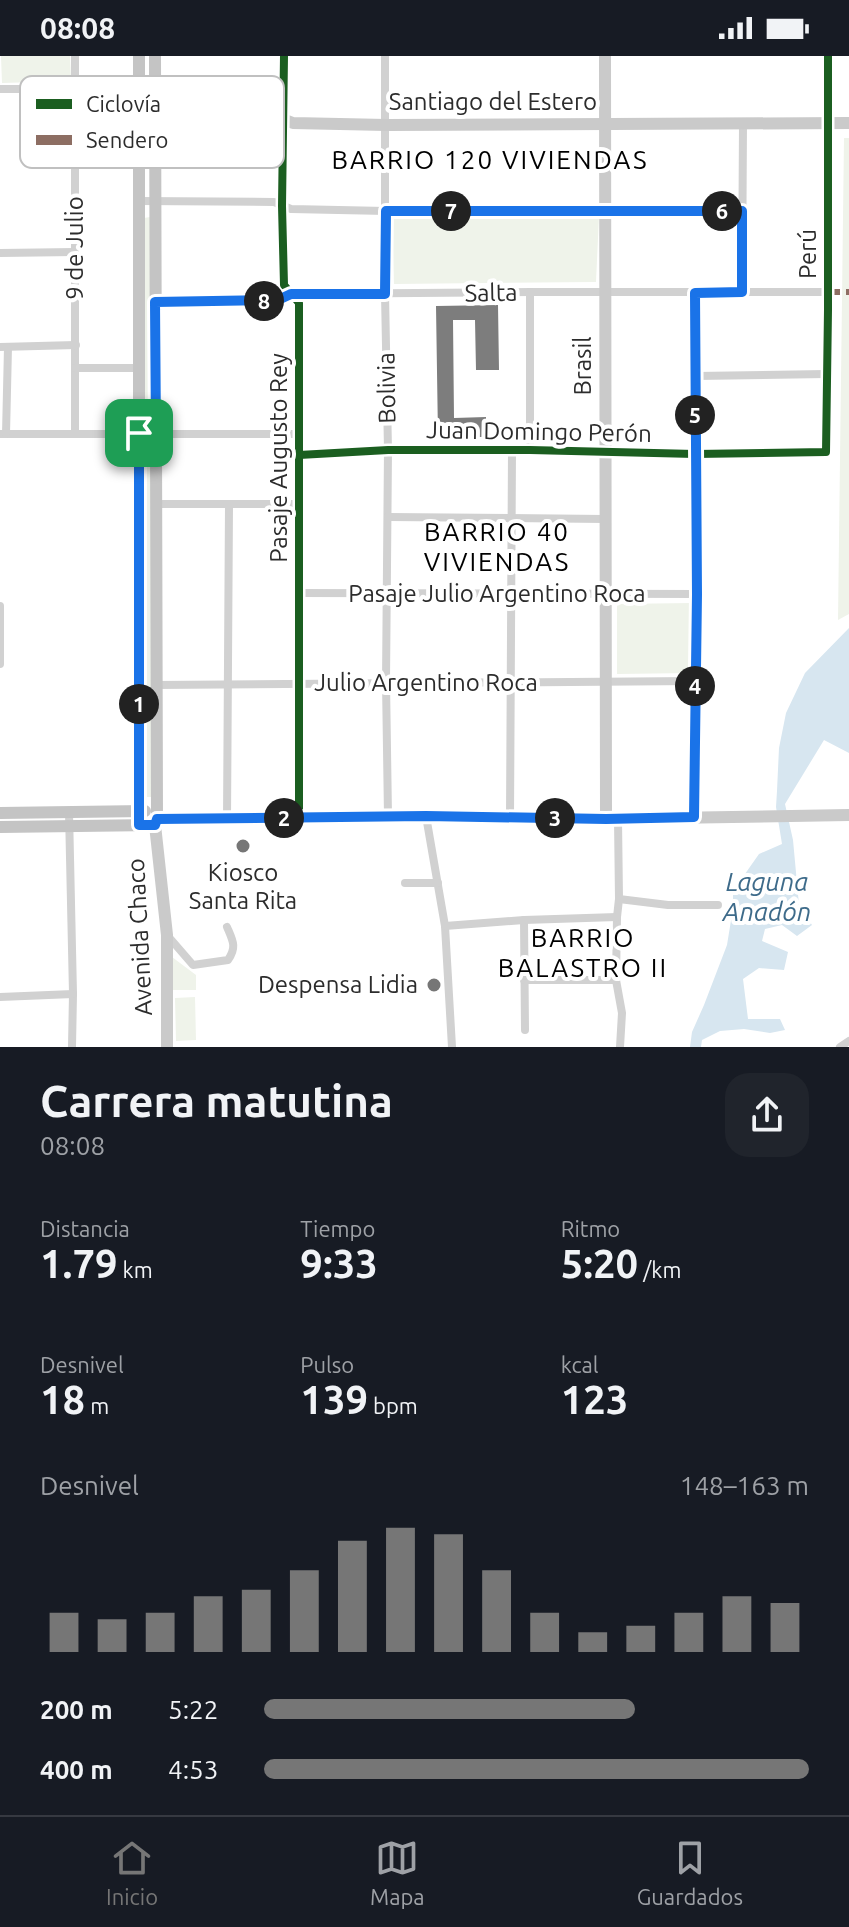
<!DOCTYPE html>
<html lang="es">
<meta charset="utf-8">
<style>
:root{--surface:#171b24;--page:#20242c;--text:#f1f3f6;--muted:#9ea1a6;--line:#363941;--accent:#767676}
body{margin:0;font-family:Ubuntu,sans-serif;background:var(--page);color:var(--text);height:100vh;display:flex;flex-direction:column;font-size:30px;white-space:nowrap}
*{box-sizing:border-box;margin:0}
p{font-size:26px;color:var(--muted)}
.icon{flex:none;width:44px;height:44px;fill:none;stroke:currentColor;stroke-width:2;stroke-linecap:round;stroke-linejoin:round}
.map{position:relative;height:991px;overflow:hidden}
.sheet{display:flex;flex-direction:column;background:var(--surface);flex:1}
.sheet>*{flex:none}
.pin{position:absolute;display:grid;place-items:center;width:68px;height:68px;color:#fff;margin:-34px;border-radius:16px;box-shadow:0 4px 12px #0006}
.km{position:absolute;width:40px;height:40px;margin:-20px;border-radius:50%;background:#222;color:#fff;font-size:22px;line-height:40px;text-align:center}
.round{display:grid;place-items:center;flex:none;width:84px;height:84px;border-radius:24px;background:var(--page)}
.overview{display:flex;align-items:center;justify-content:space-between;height:136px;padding:0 40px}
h1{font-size:44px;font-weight:700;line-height:60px}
.stats{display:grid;grid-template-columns:repeat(3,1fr);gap:12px;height:136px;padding:8px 40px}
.stats div{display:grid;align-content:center}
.stats b{font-size:40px;font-weight:700}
.stats small{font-size:22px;font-weight:400}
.stats p{font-size:22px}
.chart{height:224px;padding:16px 40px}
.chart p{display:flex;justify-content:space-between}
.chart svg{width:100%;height:144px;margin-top:8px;stroke:var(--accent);stroke-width:6}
ul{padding:0 40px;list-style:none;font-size:26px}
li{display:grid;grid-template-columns:128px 96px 1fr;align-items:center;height:60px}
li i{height:20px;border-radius:10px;background:var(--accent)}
.status{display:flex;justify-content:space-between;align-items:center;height:56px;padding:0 40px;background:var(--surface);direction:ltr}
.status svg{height:22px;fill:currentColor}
.dock{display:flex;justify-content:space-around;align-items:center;height:112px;border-top:2px solid var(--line);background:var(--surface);font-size:22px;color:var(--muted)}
.dock a{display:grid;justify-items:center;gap:4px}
.dock .on{color:var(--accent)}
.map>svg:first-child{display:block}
.green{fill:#eff3ea}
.water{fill:#d7e6f0}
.building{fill:#7d7d7d}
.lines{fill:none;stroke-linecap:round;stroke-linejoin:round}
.street{stroke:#d1d1d1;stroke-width:8}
.secondary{stroke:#cacaca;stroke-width:12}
.primary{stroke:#c4c4c4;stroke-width:12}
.quiet{stroke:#8d6e63;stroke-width:6;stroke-dasharray:12 6;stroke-linecap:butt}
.cycleway-casing{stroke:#fff;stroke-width:13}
.cycleway{stroke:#1b5e20;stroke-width:8}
.route-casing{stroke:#fff;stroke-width:16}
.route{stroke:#1a73e8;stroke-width:10}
.poi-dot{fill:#767676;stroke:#fff;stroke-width:3}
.labels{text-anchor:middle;stroke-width:8;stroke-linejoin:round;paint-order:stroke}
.street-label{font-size:24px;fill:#2c2c2c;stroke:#fff}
.poi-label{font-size:24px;fill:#2c2c2c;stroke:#fff}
.neighbourhood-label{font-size:26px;letter-spacing:2px;fill:#000;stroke:#fff}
.water-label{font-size:26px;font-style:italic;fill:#3e6b8a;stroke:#fff}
.key{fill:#fff;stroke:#c0c0c0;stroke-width:2}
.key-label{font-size:22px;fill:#2c2c2c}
</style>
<div class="status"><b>08:08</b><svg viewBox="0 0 49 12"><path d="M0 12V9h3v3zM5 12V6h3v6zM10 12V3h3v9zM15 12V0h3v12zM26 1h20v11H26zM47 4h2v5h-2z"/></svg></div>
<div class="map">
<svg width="849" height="991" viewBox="0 0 849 991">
<rect width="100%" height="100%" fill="#fff"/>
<g class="green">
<polygon points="1,0 70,0 71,25 2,27"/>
<polygon points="844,82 849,82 849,558 838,564"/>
<polygon points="599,160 596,226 394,228 392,161"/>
<polygon points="150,161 150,362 144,362 144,162"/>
<polygon points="152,394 152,741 144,741 144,395"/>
<polygon points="692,547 692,617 617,618 617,548"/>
<polygon points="172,901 196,919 196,934 172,934"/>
<polygon points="195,941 196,984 176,985 175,942"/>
</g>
<polygon class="water" points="849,572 849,697 824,684 785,748 793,784 799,849 812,869 797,880 782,869 765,873 762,885 788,896 784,914 759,912 743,923 748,963 780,963 785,974 770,977 744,973 720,975 702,984 701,991 690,991 692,976 704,949 727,889 733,852 733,835 759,798 782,788 776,751 777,735 779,692 786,657 805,617"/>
<polygon class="building" points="498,249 499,314 476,314 475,264 453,264 454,362 486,361 486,381 438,381 436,250"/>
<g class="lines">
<g class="street">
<polyline points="75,0 75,378"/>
<polyline points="284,0 282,150 284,229 299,247 299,762"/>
<polyline points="385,0 385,238 388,394 386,626 388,760"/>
<polyline points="0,33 154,33"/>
<polyline points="139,145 274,146 291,153 386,155 742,155"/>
<polyline points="0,197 75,196"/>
<polyline points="742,236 743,68"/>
<polyline points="155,246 278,244 291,238 530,236 828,236"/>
<polyline points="0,291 76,289"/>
<polyline points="75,312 140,312"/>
<polyline points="696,320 826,318"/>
<polyline points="0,378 299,378"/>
<polyline points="6,378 8,291"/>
<polyline points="530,394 530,236"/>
<polyline points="299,399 388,394 530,394 695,398 826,396 828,254 828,0"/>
<polyline points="156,448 299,448"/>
<polyline points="388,461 605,463"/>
<polyline points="298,537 697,538"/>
<polyline points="0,550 0,608"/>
<polyline points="156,629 695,625"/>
<polyline points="69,756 73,938 72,991"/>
<polyline points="426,760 445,870 452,991"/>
<polyline points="694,761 697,538 695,237"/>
<polyline points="510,762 512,394"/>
<polyline points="618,763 619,843 617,861 616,924 622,957 620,991"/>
<polyline points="227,764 229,449"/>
<polyline points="405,827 438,827"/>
<polyline points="619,843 668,849 718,849"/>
<polyline points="524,864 525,974"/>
<polyline points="445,870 524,864 617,861"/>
<path d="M167 879 193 909 228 904C237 891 233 885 227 871"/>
<polyline points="524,924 616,924"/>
<polyline points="0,941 73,938"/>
<polyline points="840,991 849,985"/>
</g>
<g class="secondary">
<polyline points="605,0 606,763"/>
<polyline points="139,59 272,59 293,67 386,69 849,67"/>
<polyline points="157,763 426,760 606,763 849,759"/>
<polyline points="155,769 167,879 167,991"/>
</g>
<g class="primary">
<polyline points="139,0 139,769"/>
<polyline points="0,757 145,755"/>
<polyline points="0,771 155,769 157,763 155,0"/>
</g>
<polyline class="quiet" points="828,236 849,236"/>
<g class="cycleway-casing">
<g id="cycleway">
<polyline points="284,0 282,150 284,229 299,247 299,762"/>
<polyline points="299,399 388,394 530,394 695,398 826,396 828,254 828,0"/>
</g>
</g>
<use href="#cycleway" class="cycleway"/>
</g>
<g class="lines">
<g class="route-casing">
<polygon id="route" points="386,155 742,155 742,236 695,237 697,538 694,761 606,763 426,760 157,763 155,769 139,769 139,377 156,378 155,246 278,244 291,238 385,238"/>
</g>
<use href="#route" class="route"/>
</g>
<g class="poi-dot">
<circle cx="243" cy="790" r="8"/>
<circle cx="434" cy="929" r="8"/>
</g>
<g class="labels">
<g class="street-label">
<text x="493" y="54">Santiago del Estero</text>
<text transform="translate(75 192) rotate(-90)" y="8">9 de Julio</text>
<text transform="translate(808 198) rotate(-90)" y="8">Perú</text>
<text transform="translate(491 237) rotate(-1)" y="8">Salta</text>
<text transform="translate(583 310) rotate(-90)" y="8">Brasil</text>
<text transform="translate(387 332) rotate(-91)" y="8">Bolivia</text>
<text transform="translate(539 376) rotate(1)" y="8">Juan Domingo Perón</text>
<text transform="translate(279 402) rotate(-90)" y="8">Pasaje Augusto Rey</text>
<text x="497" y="546">Pasaje Julio Argentino Roca</text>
<text x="426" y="635">Julio Argentino Roca</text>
<text transform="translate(140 881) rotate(-93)" y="8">Avenida Chaco</text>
</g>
<g class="poi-label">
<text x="243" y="825">Kiosco<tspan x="243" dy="28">Santa Rita</tspan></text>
<text x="418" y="937" text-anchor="end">Despensa Lidia</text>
</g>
<g class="neighbourhood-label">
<text x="490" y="113">BARRIO 120 VIVIENDAS</text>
<text x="497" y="485">BARRIO 40<tspan x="497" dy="30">VIVIENDAS</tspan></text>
<text x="583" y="891">BARRIO<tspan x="583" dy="30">BALASTRO II</tspan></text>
</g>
<g class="water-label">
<text x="767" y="835">Laguna<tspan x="767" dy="30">Anadón</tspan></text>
</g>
</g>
<rect x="20" y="20" width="264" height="92" rx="12" class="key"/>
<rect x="36" y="43" width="36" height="10" fill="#1b5e20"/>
<rect x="36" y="79" width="36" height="10" fill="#8d6e63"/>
<g class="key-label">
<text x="86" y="56">Ciclovía</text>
<text x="86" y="92">Sendero</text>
</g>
</svg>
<div class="pin" style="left:139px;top:377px;background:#1e9e55"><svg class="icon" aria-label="arrive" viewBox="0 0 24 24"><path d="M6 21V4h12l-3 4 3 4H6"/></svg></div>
<b class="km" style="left:139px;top:648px">1</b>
<b class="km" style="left:284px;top:762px">2</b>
<b class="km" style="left:555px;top:762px">3</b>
<b class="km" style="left:695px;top:630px">4</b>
<b class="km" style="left:695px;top:359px">5</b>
<b class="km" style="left:722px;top:155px">6</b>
<b class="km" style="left:451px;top:155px">7</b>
<b class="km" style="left:264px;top:245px">8</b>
</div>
<section class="sheet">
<div class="overview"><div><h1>Carrera matutina</h1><p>08:08</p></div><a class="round"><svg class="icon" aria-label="share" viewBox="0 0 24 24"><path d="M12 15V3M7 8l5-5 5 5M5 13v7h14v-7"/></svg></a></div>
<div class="stats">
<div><p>Distancia</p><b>1.79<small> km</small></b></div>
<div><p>Tiempo</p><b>9:33</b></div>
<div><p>Ritmo</p><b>5:20<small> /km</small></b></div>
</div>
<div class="stats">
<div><p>Desnivel</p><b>18<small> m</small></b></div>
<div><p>Pulso</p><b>139<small> bpm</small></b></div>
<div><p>kcal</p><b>123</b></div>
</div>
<div class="chart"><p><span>Desnivel</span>148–163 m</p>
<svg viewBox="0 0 160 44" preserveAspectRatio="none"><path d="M5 44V32M15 44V34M25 44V32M35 44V27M45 44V25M55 44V19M65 44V10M75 44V6M85 44V8M95 44V19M105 44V32M115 44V38M125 44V36M135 44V32M145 44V27M155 44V29"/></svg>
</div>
<ul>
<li><b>200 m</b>5:22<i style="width:68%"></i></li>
<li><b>400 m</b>4:53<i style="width:100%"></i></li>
</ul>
</section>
<nav class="dock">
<a class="on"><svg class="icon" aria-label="home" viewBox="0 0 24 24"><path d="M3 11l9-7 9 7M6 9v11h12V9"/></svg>Inicio</a>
<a><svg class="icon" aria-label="map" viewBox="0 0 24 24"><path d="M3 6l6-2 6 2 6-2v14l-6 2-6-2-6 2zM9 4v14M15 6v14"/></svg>Mapa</a>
<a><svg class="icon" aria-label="saved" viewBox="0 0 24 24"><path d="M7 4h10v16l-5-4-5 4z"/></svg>Guardados</a>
</nav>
